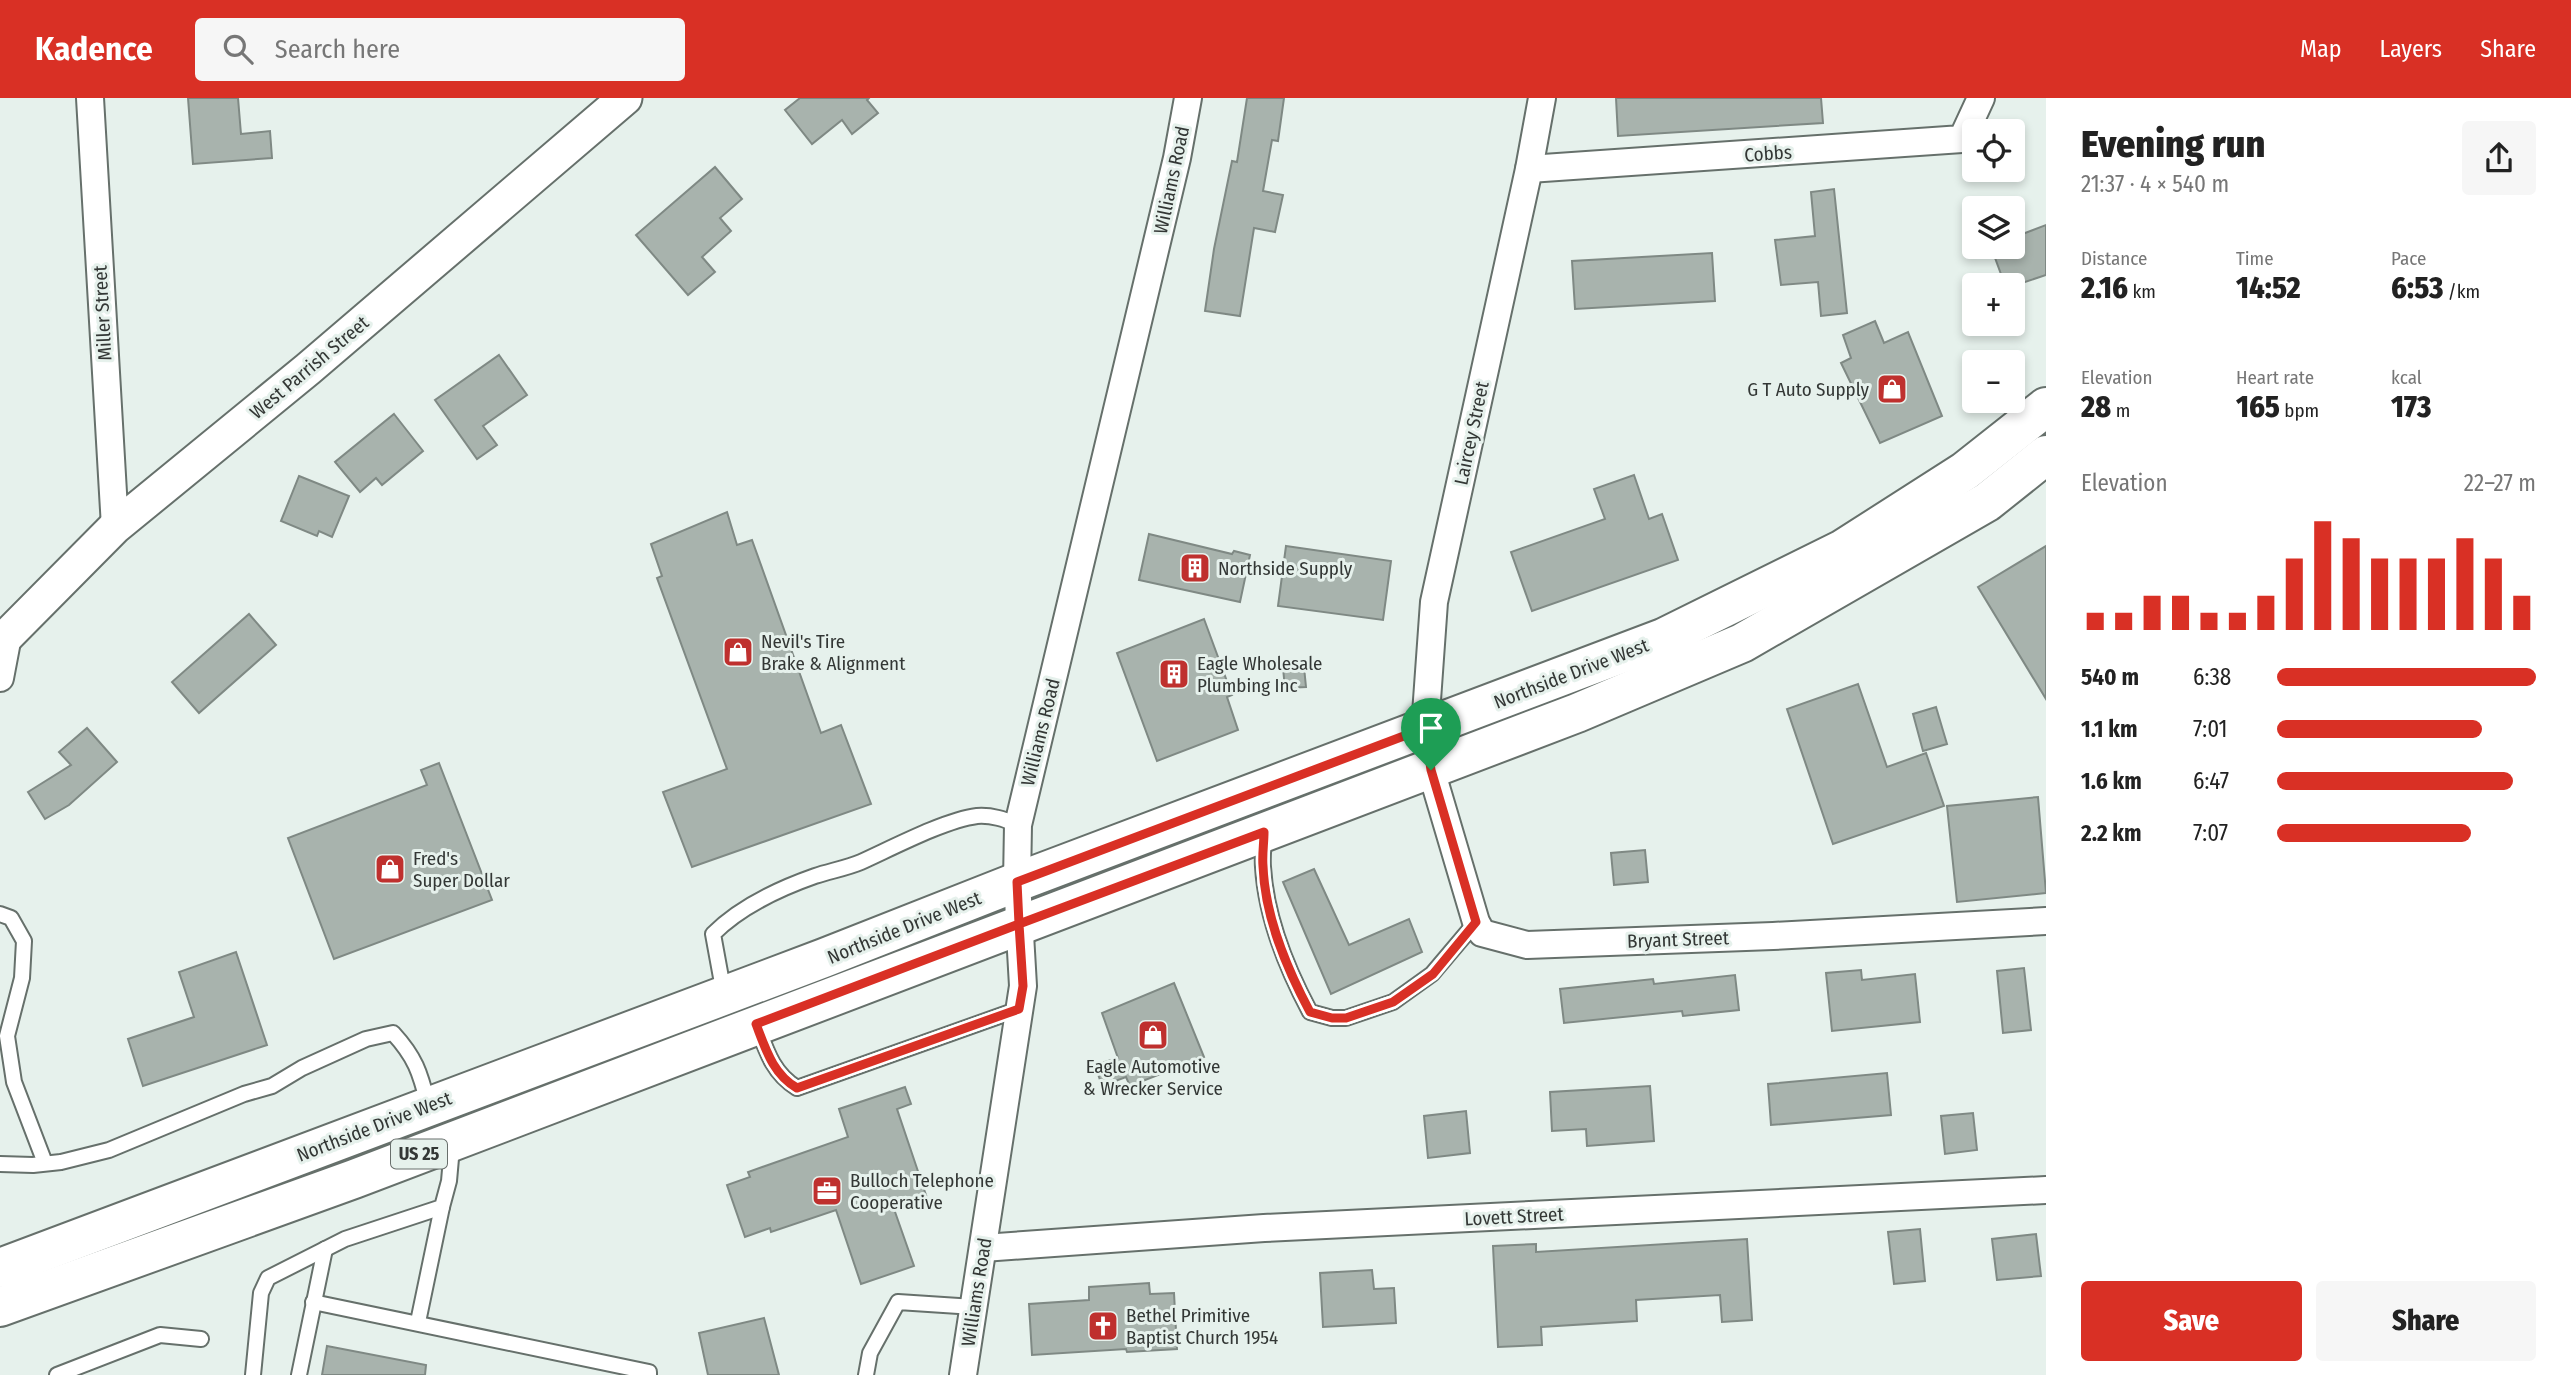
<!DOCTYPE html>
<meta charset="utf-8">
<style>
:root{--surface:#fff;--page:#f6f6f6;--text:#222;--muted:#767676;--accent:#d93025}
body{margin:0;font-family:"Fira Sans Condensed",sans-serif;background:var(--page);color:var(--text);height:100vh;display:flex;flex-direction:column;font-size:26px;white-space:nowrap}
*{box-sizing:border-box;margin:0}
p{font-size:23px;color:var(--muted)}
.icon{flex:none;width:38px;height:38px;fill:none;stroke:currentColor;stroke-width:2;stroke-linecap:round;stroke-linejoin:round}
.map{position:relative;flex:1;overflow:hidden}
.panel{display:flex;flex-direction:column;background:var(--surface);width:525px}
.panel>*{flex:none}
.controls{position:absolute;left:1962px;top:21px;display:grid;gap:14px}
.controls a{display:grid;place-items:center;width:63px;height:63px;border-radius:7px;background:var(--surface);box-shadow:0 4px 10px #0003;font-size:35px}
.pin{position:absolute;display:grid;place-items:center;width:60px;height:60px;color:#fff;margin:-72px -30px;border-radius:50% 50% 50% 0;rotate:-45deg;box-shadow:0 0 7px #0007}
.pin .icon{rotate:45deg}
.round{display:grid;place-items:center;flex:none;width:74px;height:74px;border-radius:7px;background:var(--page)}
.headline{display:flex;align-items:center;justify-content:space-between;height:119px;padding:0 35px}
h1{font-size:38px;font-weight:800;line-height:52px}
.metrics{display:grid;grid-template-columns:repeat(3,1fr);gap:10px;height:119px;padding:7px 35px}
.metrics div{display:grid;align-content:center}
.metrics b{font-size:30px;font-weight:800}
.metrics small{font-size:19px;font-weight:400}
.metrics p{font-size:19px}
.chart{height:196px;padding:14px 35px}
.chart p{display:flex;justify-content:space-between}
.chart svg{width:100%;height:126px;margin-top:7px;stroke:var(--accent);stroke-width:6}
.action{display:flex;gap:14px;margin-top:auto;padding:14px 35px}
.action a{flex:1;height:80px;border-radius:7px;background:var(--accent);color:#fff;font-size:28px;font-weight:800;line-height:80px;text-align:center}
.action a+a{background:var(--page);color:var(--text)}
ul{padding:0 35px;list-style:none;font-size:23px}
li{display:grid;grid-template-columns:112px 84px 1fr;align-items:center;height:52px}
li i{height:18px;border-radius:9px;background:var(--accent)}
header{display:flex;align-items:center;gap:42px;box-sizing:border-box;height:98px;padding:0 35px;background:var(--accent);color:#fff}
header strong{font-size:33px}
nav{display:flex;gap:38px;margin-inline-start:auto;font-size:24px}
.search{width:490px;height:63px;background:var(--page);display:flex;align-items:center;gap:18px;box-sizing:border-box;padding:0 24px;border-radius:7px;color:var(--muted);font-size:26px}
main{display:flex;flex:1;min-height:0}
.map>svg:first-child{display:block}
.building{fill:#a8b3ad;stroke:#7f8984;stroke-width:2}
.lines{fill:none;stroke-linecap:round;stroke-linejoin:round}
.service-casing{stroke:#66706b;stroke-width:18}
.minor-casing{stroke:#66706b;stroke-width:30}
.tertiary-casing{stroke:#66706b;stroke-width:37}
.primary-casing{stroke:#66706b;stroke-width:42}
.service{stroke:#fff;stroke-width:14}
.minor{stroke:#fff;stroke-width:26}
.tertiary{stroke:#fff;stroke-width:33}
.primary{stroke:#fff;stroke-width:38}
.route-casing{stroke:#fff;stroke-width:14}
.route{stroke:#d93025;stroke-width:9}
.labels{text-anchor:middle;stroke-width:6;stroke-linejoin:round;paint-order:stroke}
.shield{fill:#e6f1ec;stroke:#696f6c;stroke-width:2}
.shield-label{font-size:18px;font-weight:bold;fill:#333735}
.street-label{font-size:19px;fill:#333735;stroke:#e6f1ec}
.poi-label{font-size:19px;fill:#333735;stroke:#e6f1ec;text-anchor:start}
</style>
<header>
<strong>Kadence</strong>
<div class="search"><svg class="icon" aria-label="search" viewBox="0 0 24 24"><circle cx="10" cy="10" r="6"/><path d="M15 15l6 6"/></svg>Search here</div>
<nav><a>Map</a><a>Layers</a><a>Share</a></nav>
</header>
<main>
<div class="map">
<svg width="2046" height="1277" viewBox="0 0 2046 1277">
<rect width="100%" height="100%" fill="#e6f1ec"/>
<g class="building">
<polygon points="188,0 238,0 241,36 270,33 272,60 193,66"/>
<polygon points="800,0 869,0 867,2 878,15 852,36 842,22 812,46 785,12"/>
<polygon points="1247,0 1284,0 1278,43 1272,42 1263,93 1283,97 1275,134 1254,130 1240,218 1205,213 1214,151 1232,63 1237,64"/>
<polygon points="1616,0 1821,0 1823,25 1618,38"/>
<polygon points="715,69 742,101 720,120 731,133 702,159 715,174 688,197 636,137"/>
<polygon points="1834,91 1847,215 1821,218 1818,184 1781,187 1775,142 1815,138 1811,94"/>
<polygon points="2046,127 2046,177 2016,187 2005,187 1991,149 2012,149 2012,140"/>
<polygon points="1712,155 1715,203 1575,211 1572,163"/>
<polygon points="1875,223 1884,245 1908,234 1942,318 1880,345 1841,265 1851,260 1843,237"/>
<polygon points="499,257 527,297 483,328 497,347 477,361 435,302"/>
<polygon points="394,316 423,353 382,387 376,380 360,394 335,364"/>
<polygon points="1634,377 1649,421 1662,416 1678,462 1532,513 1511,454 1605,421 1594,391"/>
<polygon points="299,378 349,398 332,439 319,433 317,438 281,423"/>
<polygon points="727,414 737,447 752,442 821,635 841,627 871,706 692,769 663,694 727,671 657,480 662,478 651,446"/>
<polygon points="1149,436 1232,456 1234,453 1250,457 1240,504 1139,482"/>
<polygon points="1286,448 1391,463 1383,522 1278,508"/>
<polygon points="2046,448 2046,601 1978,489"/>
<polygon points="249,516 276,547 199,615 172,584"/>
<polygon points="1204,521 1232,597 1227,599 1238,632 1157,663 1117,555"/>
<polygon points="1304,569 1306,589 1285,590 1283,570"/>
<polygon points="1858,586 1887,669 1926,655 1944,708 1833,746 1787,611"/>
<polygon points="1936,609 1947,646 1923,653 1913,616"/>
<polygon points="87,630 117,664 69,707 45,721 28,694 71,667 59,654"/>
<polygon points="439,665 492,802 334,861 288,740 427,687 421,672"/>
<polygon points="2038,699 2046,795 1957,804 1947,708"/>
<polygon points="1645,752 1648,784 1614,787 1611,755"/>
<polygon points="1314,771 1349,847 1409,821 1422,854 1331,896 1283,784"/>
<polygon points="236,854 267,947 143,988 128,941 194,919 179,874"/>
<polygon points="2024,870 2031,932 2003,935 1997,873"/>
<polygon points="1861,872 1862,882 1915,876 1920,924 1832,933 1826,875"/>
<polygon points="1735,877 1739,912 1683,918 1682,913 1564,925 1560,891 1653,881 1654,886"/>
<polygon points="1174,885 1204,959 1130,988 1126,979 1102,988 1095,967 1118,960 1102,915"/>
<polygon points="1887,975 1891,1017 1771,1027 1768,986"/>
<polygon points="1650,988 1654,1043 1587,1048 1586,1031 1552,1033 1550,994"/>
<polygon points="905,989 911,1006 897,1011 927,1100 894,1111 914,1168 861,1186 836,1112 771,1134 770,1130 745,1139 727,1087 750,1079 748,1074 848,1039 839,1011"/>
<polygon points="1466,1013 1470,1055 1428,1060 1424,1018"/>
<polygon points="1973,1015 1977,1052 1945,1056 1941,1018"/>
<polygon points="1920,1131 1925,1183 1894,1186 1888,1134"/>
<polygon points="2036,1136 2041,1178 1997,1182 1992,1141"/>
<polygon points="1747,1141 1752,1222 1722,1224 1720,1197 1636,1202 1637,1223 1541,1229 1542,1247 1498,1249 1493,1148 1536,1146 1536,1154"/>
<polygon points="1372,1172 1374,1191 1394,1190 1396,1225 1323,1229 1320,1175"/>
<polygon points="1149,1185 1150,1196 1174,1195 1177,1251 1127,1254 1126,1251 1032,1257 1029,1206 1089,1202 1089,1189"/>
<polygon points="764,1220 779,1277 708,1277 699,1235"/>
<polygon points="327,1248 426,1267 425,1277 322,1277"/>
</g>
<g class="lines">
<g class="service-casing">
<g id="service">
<path d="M1264 736C1264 747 1262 758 1263 769 1266 820 1286 869 1310 914L1332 920H1346L1393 904 1432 876 1476 824"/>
<polyline points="0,816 11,820 24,843 22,880 7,938 14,984 45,1065"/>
<path d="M724 896 713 836C741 808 778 791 815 778 830 773 847 770 861 764 892 750 945 722 977 718 992 717 1004 721 1018 727"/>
<path d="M758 930C767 955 774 976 797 990L1019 911"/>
<path d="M0 1066 33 1067 61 1064 109 1052 244 996 272 988 302 970 366 941 393 935C415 959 420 974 428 1006"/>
<polyline points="313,1204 649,1274 649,1277"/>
<polyline points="418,1224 442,1109"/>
<polyline points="57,1277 160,1237 201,1241"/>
<polyline points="253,1277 261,1195 268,1180 345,1141 442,1109 449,1083 452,1049"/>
<polyline points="299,1277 325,1151"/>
<polyline points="866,1277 870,1255 898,1204 974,1209"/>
</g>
</g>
<g class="minor-casing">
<g id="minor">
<polyline points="90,0 115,429"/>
<polyline points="1542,0 1529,71 1434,504 1425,630 1431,672 1476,824 1482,835 1527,847 1773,838 2046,823"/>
<polyline points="1529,71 1962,41 1981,0"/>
<polyline points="0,580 8,538"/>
<polyline points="983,1150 1264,1130 2046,1092"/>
<polyline points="963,1277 1023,888 1017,784 1018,727 1177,60 1188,0"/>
</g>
</g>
<g class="tertiary-casing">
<polyline id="tertiary" points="0,545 115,429 308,271 625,0"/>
</g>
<g class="primary-casing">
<g id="primary">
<polyline points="0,1170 824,860 1017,784 1663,540 1843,451 1965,373 2046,309"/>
<polyline points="0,1209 354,1081 1577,615 1742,545 1987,404 2046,357"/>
</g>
</g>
<use href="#service" class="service"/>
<use href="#minor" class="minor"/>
<use href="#tertiary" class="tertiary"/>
<use href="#primary" class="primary"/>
</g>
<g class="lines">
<g class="route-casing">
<path id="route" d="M1431 672 1425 630 1017 784 1019 826 756 926C766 952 773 976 797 990L1019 911 1023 888 1019 826 1264 734C1264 745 1262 757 1263 768 1265 819 1286 869 1310 914L1332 920H1346L1393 904 1433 876 1476 824 1431 672"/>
</g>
<use href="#route" class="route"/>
</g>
<defs>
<g id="shop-square" transform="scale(1.575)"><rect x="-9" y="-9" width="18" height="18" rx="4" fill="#bf302e" stroke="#e6f1ec"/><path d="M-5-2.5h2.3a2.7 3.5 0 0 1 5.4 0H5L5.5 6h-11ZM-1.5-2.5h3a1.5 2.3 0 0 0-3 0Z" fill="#fff"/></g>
<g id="building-square" transform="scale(1.575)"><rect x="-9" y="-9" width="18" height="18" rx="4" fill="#bf302e" stroke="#e6f1ec"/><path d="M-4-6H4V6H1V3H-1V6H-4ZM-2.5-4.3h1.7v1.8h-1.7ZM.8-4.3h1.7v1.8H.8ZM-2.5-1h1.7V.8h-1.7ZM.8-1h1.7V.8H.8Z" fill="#fff"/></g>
<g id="office-square" transform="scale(1.575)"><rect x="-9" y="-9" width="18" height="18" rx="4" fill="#bf302e" stroke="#e6f1ec"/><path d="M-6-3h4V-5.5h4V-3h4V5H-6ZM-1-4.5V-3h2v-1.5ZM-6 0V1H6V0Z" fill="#fff"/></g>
<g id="church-square" transform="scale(1.575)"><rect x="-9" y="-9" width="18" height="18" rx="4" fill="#bf302e" stroke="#e6f1ec"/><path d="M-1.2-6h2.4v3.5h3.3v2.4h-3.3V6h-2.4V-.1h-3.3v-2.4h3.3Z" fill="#fff"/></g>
</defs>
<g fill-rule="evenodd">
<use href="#shop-square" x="1892" y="291"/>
<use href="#building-square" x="1195" y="470"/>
<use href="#shop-square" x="738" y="554"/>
<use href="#building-square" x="1174" y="576"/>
<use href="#shop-square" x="390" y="771"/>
<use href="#shop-square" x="1153" y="937"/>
<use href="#office-square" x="827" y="1093"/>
<use href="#church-square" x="1103" y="1228"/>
</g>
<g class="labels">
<rect class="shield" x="391" y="1041.5" width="56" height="29" rx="5"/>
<g class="shield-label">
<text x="419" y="1062">US 25</text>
</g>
<g class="street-label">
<text transform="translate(1768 55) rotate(-4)" y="7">Cobbs</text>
<text transform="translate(1171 82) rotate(-78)" y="7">Williams Road</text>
<text transform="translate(102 215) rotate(-93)" y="7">Miller Street</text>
<text transform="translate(309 269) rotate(-40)" y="7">West Parrish Street</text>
<text transform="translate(1471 335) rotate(-78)" y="7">Laircey Street</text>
<text transform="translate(1571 575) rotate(-21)" y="7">Northside Drive West</text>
<text transform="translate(1040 634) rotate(-76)" y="7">Williams Road</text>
<text transform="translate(904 829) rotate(-22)" y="7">Northside Drive West</text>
<text transform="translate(1678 841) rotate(-2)" y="7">Bryant Street</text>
<text transform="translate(374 1028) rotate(-21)" y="7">Northside Drive West</text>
<text transform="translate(1514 1118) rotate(-3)" y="7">Lovett Street</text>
<text transform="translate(976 1194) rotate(-81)" y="7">Williams Road</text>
</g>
<g class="poi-label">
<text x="1869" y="298" text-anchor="end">G T Auto Supply</text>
<text x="1218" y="477">Northside Supply</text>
<text x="761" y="550">Nevil's Tire<tspan x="761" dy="22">Brake &amp; Alignment</tspan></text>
<text x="1197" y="572">Eagle Wholesale<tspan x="1197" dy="22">Plumbing Inc</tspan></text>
<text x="413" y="767">Fred's<tspan x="413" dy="22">Super Dollar</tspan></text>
<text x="1153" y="975" text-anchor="middle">Eagle Automotive<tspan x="1153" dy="22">&amp; Wrecker Service</tspan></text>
<text x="850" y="1089">Bulloch Telephone<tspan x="850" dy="22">Cooperative</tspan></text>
<text x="1126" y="1224">Bethel Primitive<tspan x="1126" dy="22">Baptist Church 1954</tspan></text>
</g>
</g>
</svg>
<div class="controls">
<a><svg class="icon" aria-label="locate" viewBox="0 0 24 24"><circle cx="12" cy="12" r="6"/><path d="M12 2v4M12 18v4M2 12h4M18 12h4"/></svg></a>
<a><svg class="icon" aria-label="layers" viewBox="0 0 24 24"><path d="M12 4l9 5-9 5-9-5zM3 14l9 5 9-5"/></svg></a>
<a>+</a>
<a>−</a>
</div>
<div class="pin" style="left:1431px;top:672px;background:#1e9e55"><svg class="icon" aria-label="arrive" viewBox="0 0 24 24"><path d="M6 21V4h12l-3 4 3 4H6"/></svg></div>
</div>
<section class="panel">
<div class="headline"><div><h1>Evening run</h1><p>21:37 · 4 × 540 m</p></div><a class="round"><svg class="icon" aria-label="share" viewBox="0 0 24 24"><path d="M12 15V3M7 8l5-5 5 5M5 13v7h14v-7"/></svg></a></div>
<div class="metrics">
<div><p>Distance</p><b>2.16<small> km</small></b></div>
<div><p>Time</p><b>14:52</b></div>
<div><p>Pace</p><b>6:53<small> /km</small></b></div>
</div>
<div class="metrics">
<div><p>Elevation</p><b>28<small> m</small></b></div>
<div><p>Heart rate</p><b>165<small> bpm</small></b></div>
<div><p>kcal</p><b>173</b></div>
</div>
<div class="chart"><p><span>Elevation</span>22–27 m</p>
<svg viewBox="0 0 160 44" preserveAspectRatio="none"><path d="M5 44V38M15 44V38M25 44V32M35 44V32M45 44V38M55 44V38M65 44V32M75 44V19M85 44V6M95 44V12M105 44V19M115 44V19M125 44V19M135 44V12M145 44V19M155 44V32"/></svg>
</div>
<ul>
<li><b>540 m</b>6:38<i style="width:100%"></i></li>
<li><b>1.1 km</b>7:01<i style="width:79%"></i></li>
<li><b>1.6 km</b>6:47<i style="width:91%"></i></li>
<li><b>2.2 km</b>7:07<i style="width:75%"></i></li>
</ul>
<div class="action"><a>Save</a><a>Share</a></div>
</section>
</main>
